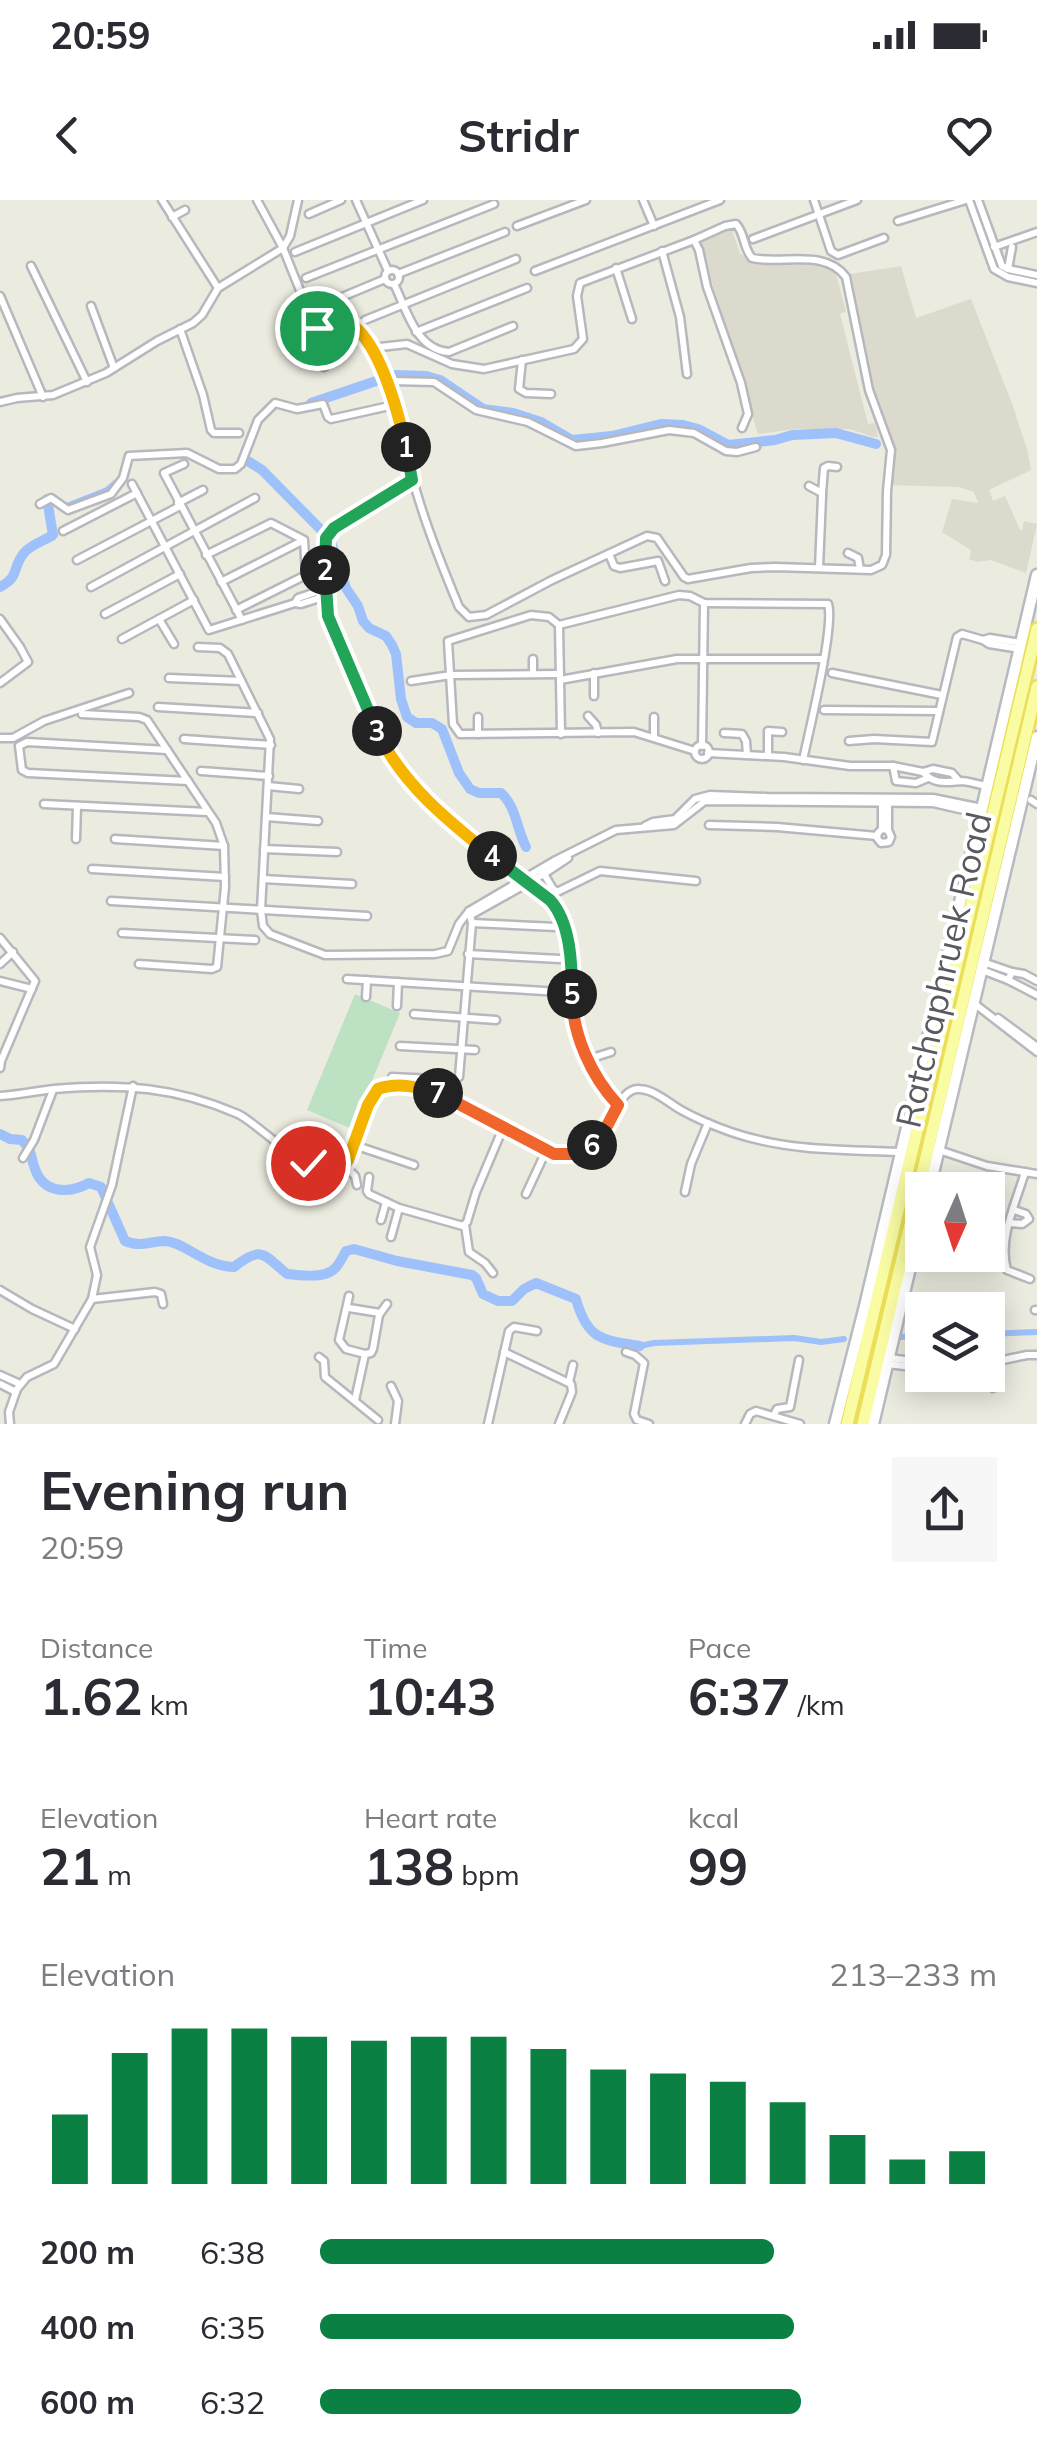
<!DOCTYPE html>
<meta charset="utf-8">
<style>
:root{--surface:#fff;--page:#f7f7f7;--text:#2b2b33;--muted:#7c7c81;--accent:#0b8043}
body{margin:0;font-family:Mulish,sans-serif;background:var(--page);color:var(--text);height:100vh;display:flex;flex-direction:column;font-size:38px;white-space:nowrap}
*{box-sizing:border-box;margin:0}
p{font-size:32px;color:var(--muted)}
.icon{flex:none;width:55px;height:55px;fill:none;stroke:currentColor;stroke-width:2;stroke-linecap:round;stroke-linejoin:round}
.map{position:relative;height:1224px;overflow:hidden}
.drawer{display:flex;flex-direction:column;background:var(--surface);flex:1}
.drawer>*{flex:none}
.needle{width:65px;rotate:183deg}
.fabs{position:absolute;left:905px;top:972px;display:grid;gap:20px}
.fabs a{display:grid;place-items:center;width:100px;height:100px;border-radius:0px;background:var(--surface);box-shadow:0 5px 25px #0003;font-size:50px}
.pin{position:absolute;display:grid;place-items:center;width:85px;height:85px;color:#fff;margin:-42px;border:5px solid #fff;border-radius:50%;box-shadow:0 2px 10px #0007}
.km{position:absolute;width:50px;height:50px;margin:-25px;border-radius:50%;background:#222;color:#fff;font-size:28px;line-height:50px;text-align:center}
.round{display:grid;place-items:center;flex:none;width:105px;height:105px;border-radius:0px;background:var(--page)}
.summary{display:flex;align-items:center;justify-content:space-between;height:170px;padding:0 40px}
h1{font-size:55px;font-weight:700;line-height:75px}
.figures{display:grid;grid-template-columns:repeat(3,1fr);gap:15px;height:170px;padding:10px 40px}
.figures div{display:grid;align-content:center}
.figures b{font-size:50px;font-weight:700}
.figures small{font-size:28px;font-weight:400}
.figures p{font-size:28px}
.chart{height:280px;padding:20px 40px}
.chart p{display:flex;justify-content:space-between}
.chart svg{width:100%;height:180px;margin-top:10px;stroke:var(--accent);stroke-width:6}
ul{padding:0 40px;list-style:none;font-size:32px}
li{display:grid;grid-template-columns:160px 120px 1fr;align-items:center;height:75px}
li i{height:25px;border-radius:12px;background:var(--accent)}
.status{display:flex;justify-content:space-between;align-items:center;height:70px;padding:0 50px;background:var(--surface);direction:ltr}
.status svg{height:28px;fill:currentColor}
header{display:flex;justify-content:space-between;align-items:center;height:130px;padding:0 40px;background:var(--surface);font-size:45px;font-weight:700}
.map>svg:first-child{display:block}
.education{fill:#dbdacd}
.green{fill:#bce2c3}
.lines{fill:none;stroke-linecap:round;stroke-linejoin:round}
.canal{stroke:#9fc1fb;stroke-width:6}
.river{stroke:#9fc1fb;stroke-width:10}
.street-casing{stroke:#b7b8be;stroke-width:11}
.secondary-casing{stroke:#b8bac1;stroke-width:15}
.primary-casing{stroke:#ebde58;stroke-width:16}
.street{stroke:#fff;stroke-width:6}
.secondary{stroke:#fff;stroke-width:10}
.primary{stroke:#f9fca3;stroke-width:11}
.split-1-casing{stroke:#fff;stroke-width:20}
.split-2-casing{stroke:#fff;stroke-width:20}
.split-3-casing{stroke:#fff;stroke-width:20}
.split-4-casing{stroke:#fff;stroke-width:20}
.split-5-casing{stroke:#fff;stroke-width:20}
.split-6-casing{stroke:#fff;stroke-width:20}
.split-7-casing{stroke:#fff;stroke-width:20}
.split-8-casing{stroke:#fff;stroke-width:20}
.split-1{stroke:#f5b400;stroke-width:12}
.split-2{stroke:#22a559;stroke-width:12}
.split-3{stroke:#22a559;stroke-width:12}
.split-4{stroke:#f5b400;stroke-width:12}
.split-5{stroke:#22a559;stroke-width:12}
.split-6{stroke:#f0652b;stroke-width:12}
.split-7{stroke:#f0652b;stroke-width:12}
.split-8{stroke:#f5b400;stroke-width:12}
.labels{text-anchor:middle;stroke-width:8;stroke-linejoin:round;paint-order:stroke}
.street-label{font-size:35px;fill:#585a60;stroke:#fff}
</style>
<div class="status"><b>20:59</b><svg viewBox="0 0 49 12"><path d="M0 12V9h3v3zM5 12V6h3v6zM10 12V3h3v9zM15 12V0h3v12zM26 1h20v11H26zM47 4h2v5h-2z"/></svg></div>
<header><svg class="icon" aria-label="back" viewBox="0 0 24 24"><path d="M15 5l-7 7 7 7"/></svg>Stridr<svg class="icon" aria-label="heart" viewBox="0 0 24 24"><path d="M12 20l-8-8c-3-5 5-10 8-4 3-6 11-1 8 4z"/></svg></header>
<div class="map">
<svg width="1037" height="1224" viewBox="0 0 1037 1224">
<rect width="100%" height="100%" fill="#ebebdf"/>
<g class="education">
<polygon points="731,27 740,53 751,63 828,66 836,74 846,111 840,114 868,224 875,223 878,237 873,237 850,229 796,229 758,234 699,40"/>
<polygon points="901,66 916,118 971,99 1013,206 1028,253 1031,270 989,290 993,301 1005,296 1020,330 1022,330 1024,321 1037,324 1026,373 991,360 977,362 969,359 971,350 942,332 952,299 978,303 974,292 959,287 887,285 892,249 874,189 848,78 850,74"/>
</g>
<polygon class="green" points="355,794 400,813 352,929 307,910"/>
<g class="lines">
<g class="canal">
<polyline points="988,1134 1037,1132"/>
<polyline points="899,1137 922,1136"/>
<polyline points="640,1146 654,1143 794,1138 821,1142 844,1139"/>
</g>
<g class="river">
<polyline points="311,203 394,175 426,176 440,180 483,209 513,213 541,222 572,240 612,236 661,224 683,225 698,229 728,245 775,240 792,235 836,233 876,244"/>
<path d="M243 258 262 270 330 339 346 388 358 406 363 421 369 428 386 436 392 445 396 454 401 499 407 517 416 523H432L442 529 459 573 470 589 479 593H501C516 606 517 630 526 647"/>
<polyline points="70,307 108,292 117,284"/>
<path d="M0 387C20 377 12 367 24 353 31 344 44 341 53 335L47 299H53"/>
<path d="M0 934 10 939 22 940C33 952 30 955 35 969 44 994 69 994 89 983L101 987 125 1041C143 1048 148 1041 165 1041 185 1042 204 1066 234 1067 262 1045 263 1054 287 1074 303 1075 327 1080 337 1066 341 1061 343 1056 346 1051L354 1049 397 1061 472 1075 476 1078 483 1094 498 1101H512L524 1089 536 1083 576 1099C587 1139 601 1140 640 1146"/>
</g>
<g class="street-casing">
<g id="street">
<polyline points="162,0 218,88"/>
<path d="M257 0 283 48 313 123 321 130 351 124C391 151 403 252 418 297 429 334 444 371 459 407L469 417 486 415 552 380 647 336 657 338 684 377 688 379 751 368 775 367 871 370 882 365 886 355 887 291 891 250 869 190 846 77C825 48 782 65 752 58 743 48 745 33 736 24L725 26 694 40 580 83 577 96 583 139 574 149 484 169 452 164 407 144 371 148"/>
<polyline points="356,0 388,71"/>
<polyline points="643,0 654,26"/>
<polyline points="814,0 831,51 838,55 884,38"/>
<polyline points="969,0 994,69 1008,77 1037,83"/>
<polyline points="978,0 1002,66 1008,69 1037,75"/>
<polyline points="309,14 341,0"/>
<polyline points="172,17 185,10"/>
<polyline points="898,21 966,0"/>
<polyline points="517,26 586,0"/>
<polyline points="753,39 857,0"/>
<polyline points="694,40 699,50 707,87 741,183 748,214 742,228"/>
<polyline points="994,47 1037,32"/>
<polyline points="662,51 680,117 687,174"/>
<polyline points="295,52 423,0"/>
<polyline points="31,66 87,182"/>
<polyline points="616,68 632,119"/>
<polyline points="1008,69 1012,47"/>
<circle cx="392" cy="77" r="7"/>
<polyline points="535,71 720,0"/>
<polyline points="398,74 505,32"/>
<polyline points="306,78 494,4"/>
<path d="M394 84C407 110 416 150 449 152L513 126"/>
<polyline points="0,96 43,197"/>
<polyline points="91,106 114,168"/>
<polyline points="318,107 385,79"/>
<polyline points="365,120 516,59"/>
<polyline points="317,128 314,148 324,167"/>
<polyline points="180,129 203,195 211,230 214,233 239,233"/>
<polyline points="416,132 527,88"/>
<polyline points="522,160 519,189 526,193 551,194"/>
<polyline points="390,189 393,181 434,182 476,210 528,222 576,246 602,243 669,230 694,233 726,251 737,252 756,247"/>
<polyline points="0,202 17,198 53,195 106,173 157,141 193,123 202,115 218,88 283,48 290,36 298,0"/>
<polyline points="184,264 164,273 242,420"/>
<path d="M412 281 343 321 326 338V397L328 416 384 545 402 573 452 624 550 700C579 732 567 783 574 822 580 851 598 884 618 905"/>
<polyline points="132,284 209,430 295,403"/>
<polyline points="809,286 822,293 822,296 819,368"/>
<polyline points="822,293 824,268 828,266 837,267"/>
<polyline points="178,303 203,290"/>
<polyline points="40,304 51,298 68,310 111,294 123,278 129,256 187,253 219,269 235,269 241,264 258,220 275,203 297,209 323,204 328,217 331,219 394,205"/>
<polyline points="63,331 137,293"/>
<polyline points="848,353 858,358 860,369"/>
<polyline points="609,354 614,366 620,368 658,361 665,381"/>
<polyline points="206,355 271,323 304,340 306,375 236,410"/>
<polyline points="77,360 180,306"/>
<polyline points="221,382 302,341"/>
<polyline points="91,387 255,298"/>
<polyline points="325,389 298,398 295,403 301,404 326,396"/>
<polyline points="105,414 180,374"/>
<polyline points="0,419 20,447 28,462 0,483"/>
<polyline points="159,419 174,444"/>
<polyline points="559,425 561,534"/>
<polyline points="122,439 194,400"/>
<polyline points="198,447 220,448 228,454 270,539 261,710 263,726 270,734 325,755 435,754 448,751 459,724 469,711 554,661 616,630 674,625 705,601 933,603 981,614"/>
<polyline points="1020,449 989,444 983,440 990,438 1021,443"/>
<polyline points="594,473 594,496"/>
<polyline points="832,473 942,495"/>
<polyline points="533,474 533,459"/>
<polyline points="169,478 241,481"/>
<polyline points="560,480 677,459 823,459"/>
<polyline points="411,481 451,475 560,474"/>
<polyline points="158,507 258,513"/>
<polyline points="824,510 938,511"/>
<polyline points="82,514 139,517 147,520 216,623 224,646 225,687 217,767 212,769 139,764"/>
<polyline points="588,516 596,525 598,533"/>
<polyline points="654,517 654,537"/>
<polyline points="724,533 742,534 746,541 747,555"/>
<polyline points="478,534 478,517"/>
<polyline points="0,538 13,538 44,521 129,493"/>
<polyline points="184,539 271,545"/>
<polyline points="849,541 874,539 932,542 957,437 962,434 983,440"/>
<circle cx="702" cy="552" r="7"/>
<polyline points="702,546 704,403"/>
<polyline points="167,550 27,542 19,546 22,570 28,573 188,581"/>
<path d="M695 551 634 532 460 534 453 524 448 441 531 415 549 417 559 425 679 395 690 396 704 403 828 404C835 426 809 531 803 560"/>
<polyline points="708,553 784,557 850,566 893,566 923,572 933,569 952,573 959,581"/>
<polyline points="768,556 768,531 782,532"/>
<polyline points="893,566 896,581 916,583 928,578"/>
<polyline points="201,571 269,576"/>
<path d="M923 572C934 585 946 582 961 581 969 581 979 585 986 586"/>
<polyline points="268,586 299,589"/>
<polyline points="1031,600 1037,604"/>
<polyline points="44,604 207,612"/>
<polyline points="266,617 318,621"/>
<polyline points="709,625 777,627 877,636"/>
<polyline points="645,626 653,622 675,619 695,599 710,595 767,597 933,598 982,608"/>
<polyline points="882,629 882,601"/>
<polyline points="888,630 882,629 878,633 877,638 881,643 889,642 891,637 888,630 888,601"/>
<polyline points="76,639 77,606"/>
<polyline points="115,639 224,646"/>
<polyline points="264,649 337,652"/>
<polyline points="92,669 225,677"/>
<polyline points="541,669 553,689 557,692 600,671 696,681"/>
<polyline points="263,679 352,684"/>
<polyline points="111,701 367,716"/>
<polyline points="471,715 544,674 568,658"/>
<polyline points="472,723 556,727"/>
<polyline points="122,733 255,740"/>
<polyline points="0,738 35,781 1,861 0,868"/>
<polyline points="468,754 560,759"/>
<polyline points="983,762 1012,772 1008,780"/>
<polyline points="0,764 13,752"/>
<polyline points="982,770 1008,780 1037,795"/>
<polyline points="1012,772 1024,774 1037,781"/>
<polyline points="347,779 560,792"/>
<polyline points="0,781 32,789"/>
<polyline points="366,797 367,780"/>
<polyline points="975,804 1037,852"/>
<polyline points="397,806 398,782"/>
<polyline points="414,814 496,820"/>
<polyline points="998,818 1036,846"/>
<polyline points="400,846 475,850"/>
<polyline points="589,859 611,852"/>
<polyline points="392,877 454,880 459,877 472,723 469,711"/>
<path d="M0 896C18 895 36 891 54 889 121 883 176 887 238 914 262 925 325 997 348 960 354 945 366 897 378 889 416 864 517 940 554 955 616 958 610 886 640 889 655 890 669 903 681 910 697 919 714 926 731 932 785 951 844 950 901 952"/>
<polyline points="354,945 414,965"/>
<polyline points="939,950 987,966 1037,974"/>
<polyline points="23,958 34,940 53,890"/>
<polyline points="345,966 355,976 357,985"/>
<path d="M1025 972C1016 1003 998 1038 1007 1070L1030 1079"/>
<polyline points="369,977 367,991 369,994 399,1008 463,1026 467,1022 476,992 503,928"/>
<polyline points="685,992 691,964 708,923"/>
<polyline points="526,994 546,951"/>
<polyline points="381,1020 386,1002"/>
<polyline points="1010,1023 1022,1024 1029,1019 1026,1014 1014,1010"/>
<polyline points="465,1025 469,1052 485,1063 493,1073"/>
<polyline points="391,1037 399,1008"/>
<polyline points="0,1090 32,1109 75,1129"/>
<polyline points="349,1096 339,1140 346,1149 365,1154 355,1200"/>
<polyline points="92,1099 155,1092 161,1094 163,1104"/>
<polyline points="349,1108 380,1113"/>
<polyline points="1035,1110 1037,1110"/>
<polyline points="504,1152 571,1184 572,1192 559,1224"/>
<polyline points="626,1152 635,1155 644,1163 634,1214 637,1220 649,1224"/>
<polyline points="365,1154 371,1153 373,1149 379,1115 387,1104"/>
<polyline points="319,1157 324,1161 325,1177 378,1220"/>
<polyline points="889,1158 913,1161 919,1165"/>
<polyline points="988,1163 1027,1155 1037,1155"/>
<polyline points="887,1164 913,1167 922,1165"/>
<polyline points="988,1166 993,1188"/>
<polyline points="0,1175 20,1184"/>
<polyline points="569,1182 573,1165"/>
<polyline points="0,1184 16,1192"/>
<polyline points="391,1186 398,1201 395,1224"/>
<polyline points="774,1215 777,1209 790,1207 799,1160"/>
<polyline points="10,1224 9,1212 17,1189 27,1177 54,1164 92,1099 97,1075 90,1047 112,985 133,886"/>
<polyline points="488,1224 509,1131 514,1127 537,1131"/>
<polyline points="745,1224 750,1214 756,1211 800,1224"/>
</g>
</g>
<g class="secondary-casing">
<g id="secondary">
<polyline points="929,990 1037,537"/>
<polyline points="835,1224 865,1106 1037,375"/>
<polyline points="873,1224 922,1017"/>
</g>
</g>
<g class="primary-casing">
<g id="primary">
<polyline points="847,1224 1037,429"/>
<polyline points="863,1224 1037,487"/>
</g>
</g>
<use href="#street" class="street"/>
<use href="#secondary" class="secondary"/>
<use href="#primary" class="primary"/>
</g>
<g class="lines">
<g class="split-1-casing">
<path id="split-1" d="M317 128 325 130 351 124C381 145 398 212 406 247"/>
</g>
<g class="split-2-casing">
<polyline id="split-2" points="325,370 326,338 334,328 412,280 406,247"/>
</g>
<g class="split-3-casing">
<polyline id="split-3" points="325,370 328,416 377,531"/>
</g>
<g class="split-4-casing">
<path id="split-4" d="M377 531C402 584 447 620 492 656"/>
</g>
<g class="split-5-casing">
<path id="split-5" d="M492 656 550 700C571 723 572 765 572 794"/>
</g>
<g class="split-6-casing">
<path id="split-6" d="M572 794C572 834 591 876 618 905L607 926 592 945"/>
</g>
<g class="split-7-casing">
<polyline id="split-7" points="438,893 554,954 573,954 592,945"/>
</g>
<g class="split-8-casing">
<path id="split-8" d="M308 963C322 970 338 976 348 960L368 905 378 889C398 882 418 887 438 893"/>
</g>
<use href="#split-1" class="split-1"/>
<use href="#split-2" class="split-2"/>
<use href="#split-3" class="split-3"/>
<use href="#split-4" class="split-4"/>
<use href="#split-5" class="split-5"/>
<use href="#split-6" class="split-6"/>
<use href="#split-7" class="split-7"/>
<use href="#split-8" class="split-8"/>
</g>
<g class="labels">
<g class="street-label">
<text transform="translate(944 770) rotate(-77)" y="12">Ratchaphruek Road</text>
</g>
</g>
</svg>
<div class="fabs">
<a><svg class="needle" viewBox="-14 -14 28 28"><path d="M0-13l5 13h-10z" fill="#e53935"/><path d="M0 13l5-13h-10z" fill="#7c7c81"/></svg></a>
<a><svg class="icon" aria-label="layers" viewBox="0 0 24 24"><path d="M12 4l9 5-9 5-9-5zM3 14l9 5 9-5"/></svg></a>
</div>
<div class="pin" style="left:317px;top:128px;background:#1e9e55"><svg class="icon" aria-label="arrive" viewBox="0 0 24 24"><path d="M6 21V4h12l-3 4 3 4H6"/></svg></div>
<div class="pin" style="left:308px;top:963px;background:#d93025"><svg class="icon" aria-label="check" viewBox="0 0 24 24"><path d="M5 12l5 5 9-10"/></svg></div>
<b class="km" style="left:406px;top:247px">1</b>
<b class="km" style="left:325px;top:370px">2</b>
<b class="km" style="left:377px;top:531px">3</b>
<b class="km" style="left:492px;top:656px">4</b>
<b class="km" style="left:572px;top:794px">5</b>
<b class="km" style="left:592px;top:945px">6</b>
<b class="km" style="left:438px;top:893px">7</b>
</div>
<section class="drawer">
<div class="summary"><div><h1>Evening run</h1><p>20:59</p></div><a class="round"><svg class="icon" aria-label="share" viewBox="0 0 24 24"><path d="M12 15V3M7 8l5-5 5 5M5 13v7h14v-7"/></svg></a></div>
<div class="figures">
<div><p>Distance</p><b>1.62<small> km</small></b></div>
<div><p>Time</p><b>10:43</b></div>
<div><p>Pace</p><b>6:37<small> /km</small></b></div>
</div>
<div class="figures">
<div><p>Elevation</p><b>21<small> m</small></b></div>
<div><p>Heart rate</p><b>138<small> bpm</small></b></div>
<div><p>kcal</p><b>99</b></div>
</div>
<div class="chart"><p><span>Elevation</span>213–233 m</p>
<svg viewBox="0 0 160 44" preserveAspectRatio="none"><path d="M5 44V27M15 44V12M25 44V6M35 44V6M45 44V8M55 44V9M65 44V8M75 44V8M85 44V11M95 44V16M105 44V17M115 44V19M125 44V24M135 44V32M145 44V38M155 44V36"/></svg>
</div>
<ul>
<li><b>200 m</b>6:38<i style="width:67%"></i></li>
<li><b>400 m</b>6:35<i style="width:70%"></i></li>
<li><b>600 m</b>6:32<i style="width:71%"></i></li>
</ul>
</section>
